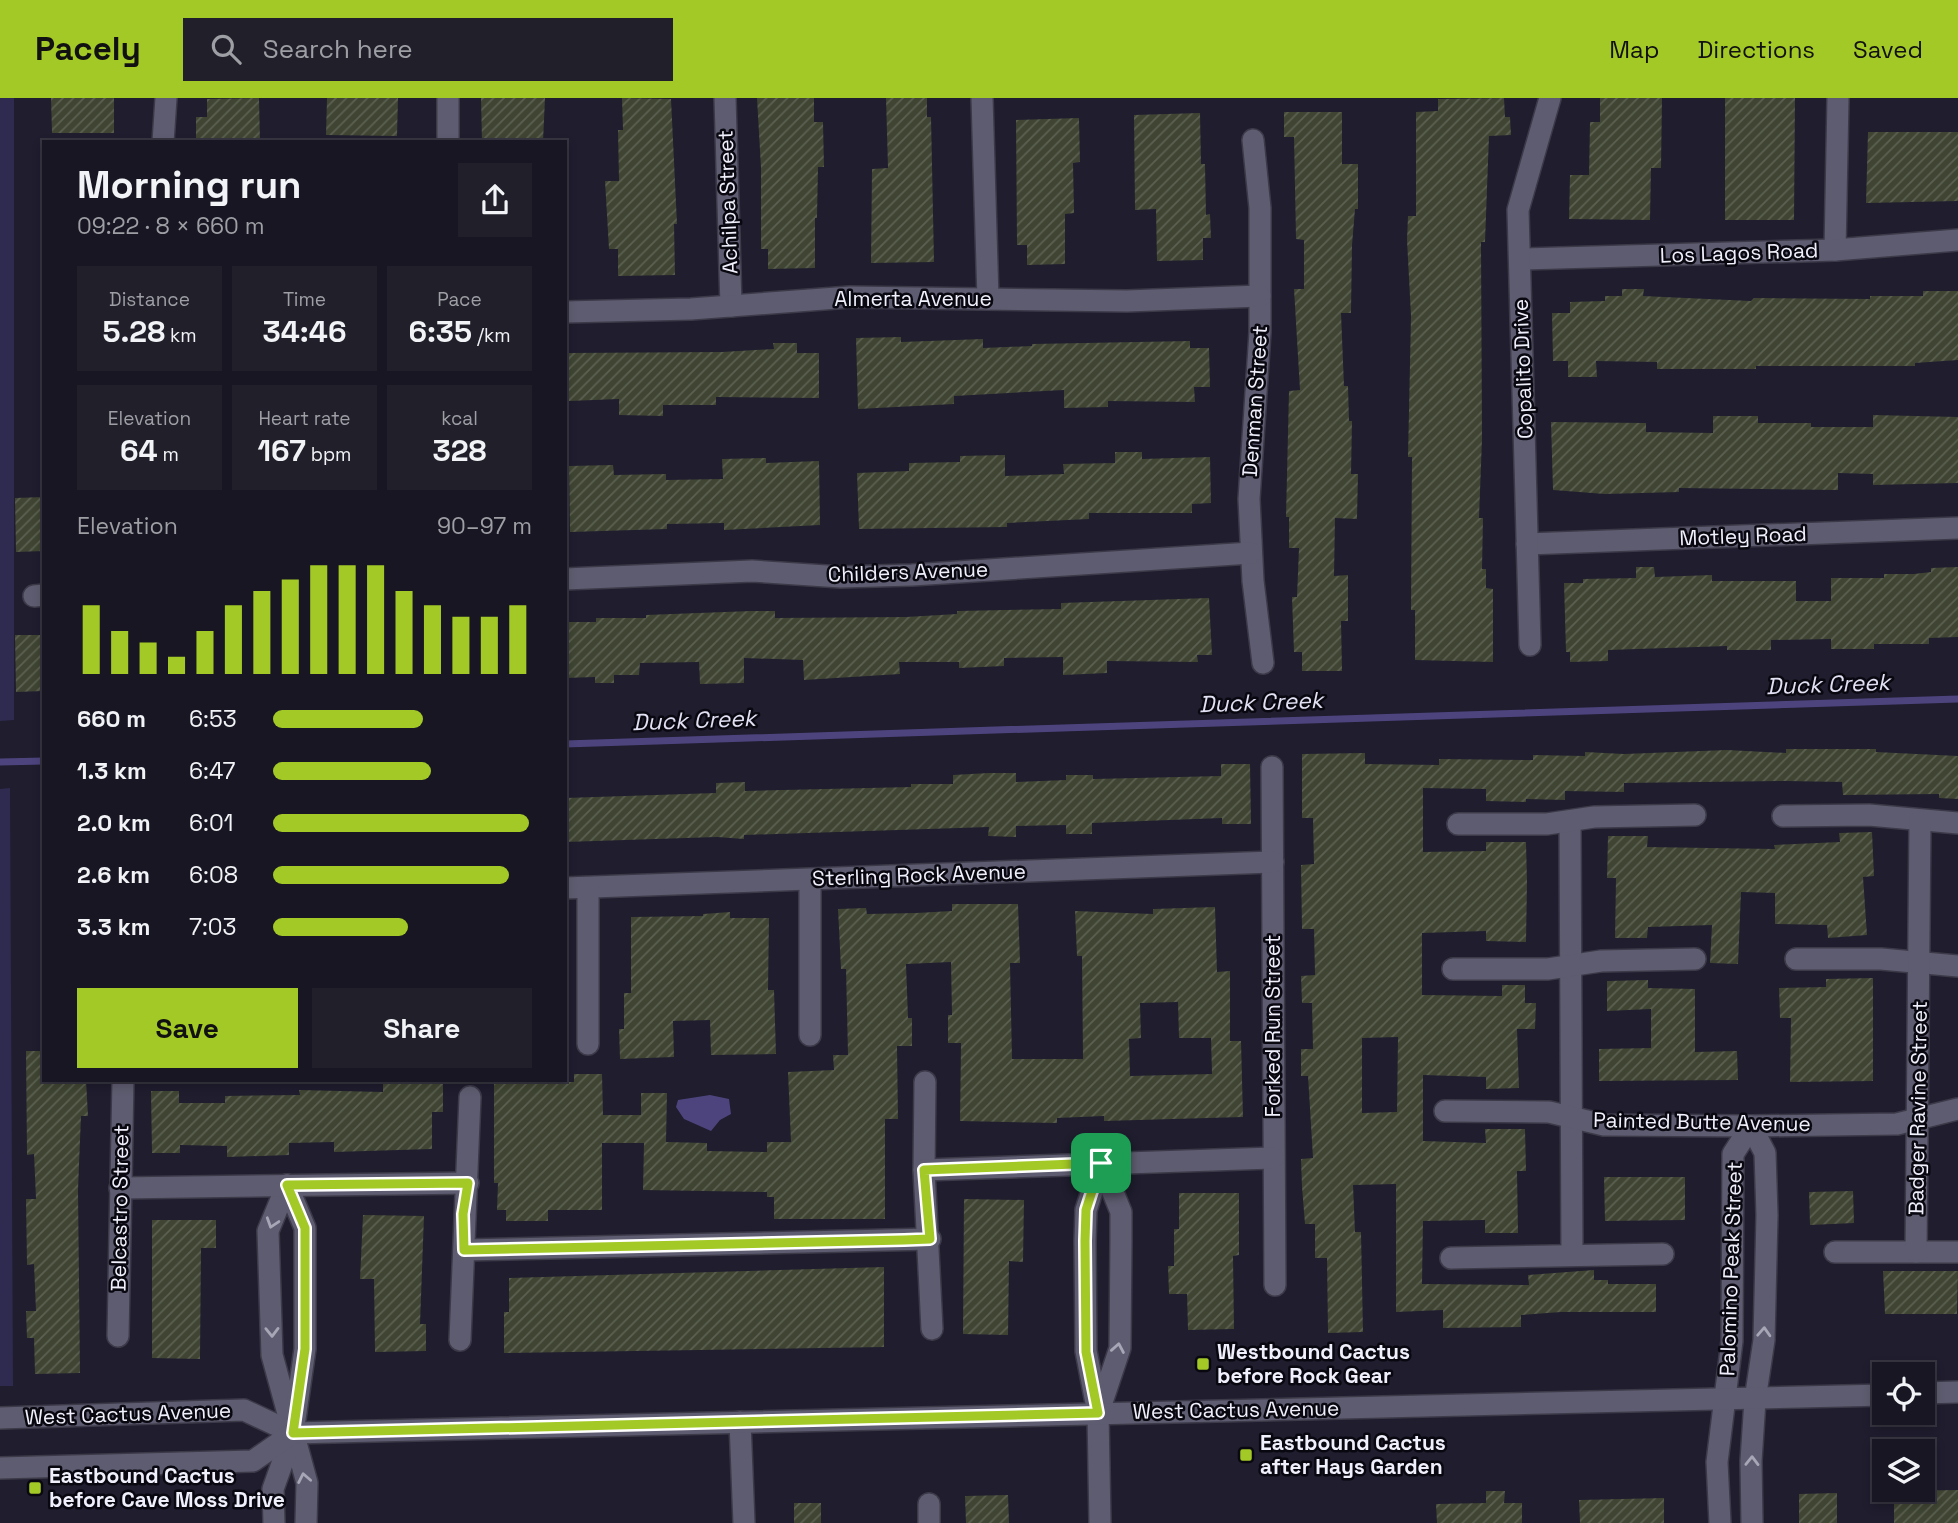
<!DOCTYPE html>
<meta charset="utf-8">
<style>
:root{--surface:#171622;--page:#201f2a;--text:#f1f3f6;--muted:#9e9fa5;--line:#363540;--accent:#a3c926}
body{margin:0;font-family:"Space Grotesk",sans-serif;background:var(--page);color:var(--text);height:100vh;display:flex;flex-direction:column;font-size:26px;white-space:nowrap}
*{box-sizing:border-box;margin:0}
p{font-size:23px;color:var(--muted)}
.icon{flex:none;width:38px;height:38px;fill:none;stroke:currentColor;stroke-width:2;stroke-linecap:round;stroke-linejoin:round}
.map{position:relative;flex:1;overflow:hidden}
.side{position:absolute;left:42px;top:42px;width:525px;height:942px;display:flex;flex-direction:column;background:var(--surface);border-radius:0px;box-shadow:0 4px 10px #0003,0 0 0 2px var(--line)}
.side>*{flex:none}
.tools{position:absolute;left:1872px;top:1264px;display:grid;gap:14px}
.tools a{display:grid;place-items:center;width:63px;height:63px;border-radius:0px;background:var(--surface);box-shadow:0 4px 10px #0003,0 0 0 2px var(--line);font-size:35px}
.pin{position:absolute;display:grid;place-items:center;width:60px;height:60px;color:#fff;margin:-30px;border-radius:14px;box-shadow:0 4px 10px #0006}
.round{display:grid;place-items:center;flex:none;width:74px;height:74px;border-radius:0px;background:var(--page)}
.head{display:flex;align-items:center;justify-content:space-between;height:119px;padding:0 35px}
h1{font-size:38px;font-weight:800;line-height:52px}
.stats{display:grid;grid-template-columns:repeat(3,1fr);gap:10px;height:119px;padding:7px 35px}
.stats div{display:grid;align-content:center;border-radius:0px;background:var(--page);text-align:center}
.stats b{font-size:30px;font-weight:800}
.stats small{font-size:19px;font-weight:400}
.stats p{font-size:19px}
.chart{height:196px;padding:14px 35px}
.chart p{display:flex;justify-content:space-between}
.chart svg{width:100%;height:126px;margin-top:7px;stroke:var(--accent);stroke-width:6}
.cta{display:flex;gap:14px;margin-top:auto;padding:14px 35px}
.cta a{flex:1;height:80px;border-radius:0px;background:var(--accent);color:#111;font-size:28px;font-weight:800;line-height:80px;text-align:center}
.cta a+a{background:var(--page);color:var(--text)}
ul{padding:0 35px;list-style:none;font-size:23px}
li{display:grid;grid-template-columns:112px 84px 1fr;align-items:center;height:52px}
li i{height:18px;border-radius:9px;background:var(--accent)}
header{display:flex;align-items:center;gap:42px;box-sizing:border-box;height:98px;padding:0 35px;background:var(--accent);color:#111}
header strong{font-size:33px}
nav{display:flex;gap:38px;margin-inline-start:auto;font-size:24px}
.search{width:490px;height:63px;background:var(--page);display:flex;align-items:center;gap:18px;box-sizing:border-box;padding:0 24px;border-radius:0px;color:var(--muted);font-size:26px}
.map>svg:first-child{display:block}
.green{fill:#2f2a50}
.water{fill:#4d447e}
.lines{fill:none;stroke-linecap:round;stroke-linejoin:round}
.stream{stroke:#4d447e;stroke-width:7}
.building{fill:url(#building-hatch);fill-rule:evenodd}
.minor-casing{stroke:#3c3a49;stroke-width:24}
.secondary-casing{stroke:#3c3a49;stroke-width:24}
.minor{stroke:#5e5c70;stroke-width:21}
.secondary{stroke:#5e5c70;stroke-width:21}
.oneway{stroke:#a7a6b6}
.route-casing{stroke:#fff;stroke-width:14}
.route{stroke:#a3c926;stroke-width:9}
.poi-dot{fill:#a3c926;stroke:#090810;stroke-width:2.5}
.labels{text-anchor:middle;stroke-width:5;stroke-linejoin:round;paint-order:stroke}
.street-label{font-size:21px;fill:#f0f0fc;stroke:#090810}
.poi-label{font-size:21px;font-weight:bold;fill:#f0f0fc;stroke:#090810;text-anchor:start}
.water-label{font-size:23px;font-style:italic;fill:#e2e1f4;stroke:#090810}
</style>
<header>
<strong>Pacely</strong>
<div class="search"><svg class="icon" aria-label="search" viewBox="0 0 24 24"><circle cx="10" cy="10" r="6"/><path d="M15 15l6 6"/></svg>Search here</div>
<nav><a>Map</a><a>Directions</a><a>Saved</a></nav>
</header>
<div class="map">
<svg width="1958" height="1425" viewBox="0 0 1958 1425">
<defs>
<pattern id="building-hatch" width="6" height="6" patternUnits="userSpaceOnUse" patternTransform="scale(1.75)"><rect width="6" height="6" fill="#3f4532"/><path d="M-1 1l2-2M0 6l6-6M5 7l2-2" fill="none" stroke="#5b6051"/></pattern>
</defs>
<rect width="100%" height="100%" fill="#1f1d2e"/>
<g class="green">
<polygon points="0,0 14,0 14,622 0,623"/>
<polygon points="10,690 13,1288 0,1288 0,691"/>
</g>
<polygon class="water" points="710,997 729,1001 731,1016 720,1022 711,1033 684,1021 676,1009 678,1002"/>
<g class="lines">
<g class="stream">
<polyline points="565,646 1958,601"/>
<polyline points="0,664 44,663"/>
</g>
</g>
<g class="building">
<polygon points="51,0 114,0 114,35 52,35"/>
<polygon points="259,0 260,43 196,44 196,19 207,19 207,1"/>
<polygon points="327,0 398,0 397,38 326,37"/>
<polygon points="481,0 545,0 543,44 482,44"/>
<polygon points="622,0 671,1 677,126 674,126 675,177 618,178 618,151 609,151 605,83 619,83 618,32 623,32"/>
<polygon points="757,0 814,0 814,24 823,24 824,69 818,69 817,120 815,120 815,170 768,171 768,151 761,151 761,70"/>
<polygon points="886,0 927,0 927,19 931,19 934,164 871,165 872,71 888,70"/>
<polygon points="1504,0 1505,19 1510,19 1511,37 1489,38 1485,144 1481,144 1482,341 1479,420 1483,420 1482,471 1486,471 1486,490 1493,491 1493,564 1415,562 1415,512 1411,512 1412,359 1408,359 1411,218 1407,142 1408,118 1416,118 1416,14 1438,13 1438,1"/>
<polygon points="1600,0 1662,0 1661,70 1651,70 1650,122 1569,121 1570,77 1589,77 1590,24 1600,24"/>
<polygon points="1725,0 1795,0 1794,122 1725,122"/>
<polygon points="1284,14 1342,14 1342,66 1358,66 1358,111 1355,111 1352,147 1351,215 1341,215 1344,288 1348,288 1349,323 1352,323 1351,376 1358,376 1357,421 1335,420 1334,478 1348,477 1348,523 1341,523 1342,573 1302,573 1302,554 1294,554 1292,499 1297,499 1299,450 1289,450 1289,419 1286,419 1289,293 1300,292 1294,191 1304,191 1304,142 1296,141 1294,39 1284,39"/>
<polygon points="1200,15 1201,66 1205,66 1206,117 1210,116 1211,140 1203,140 1203,162 1157,163 1156,111 1135,112 1134,17"/>
<polygon points="1079,20 1080,64 1073,65 1074,115 1065,116 1065,166 1027,167 1027,147 1017,147 1016,22"/>
<polygon points="1868,34 1958,34 1958,103 1866,105"/>
<polygon points="1622,191 1644,191 1643,198 1751,203 1754,200 1870,201 1870,198 1923,198 1923,193 1958,193 1958,262 1915,265 1915,268 1756,268 1756,271 1657,271 1657,264 1596,263 1597,279 1568,279 1568,263 1553,263 1552,215 1570,215 1570,204 1605,203 1605,198 1622,198"/>
<polygon points="901,239 901,244 983,241 983,250 1032,248 1032,246 1190,243 1190,250 1209,250 1210,289 1194,289 1195,304 1108,303 1108,309 1064,310 1064,292 954,298 954,306 858,311 856,240"/>
<polygon points="773,245 797,245 797,255 819,255 819,300 716,299 716,307 663,307 663,318 619,317 619,301 569,303 567,255 722,254 774,251"/>
<polygon points="1873,317 1958,319 1958,385 1873,387 1873,376 1838,375 1838,392 1679,390 1679,394 1605,396 1553,392 1551,324 1646,325 1646,334 1713,335 1713,318 1758,318 1758,325 1811,325 1811,329 1873,329"/>
<polygon points="1115,354 1142,354 1142,361 1210,359 1211,405 1192,406 1192,415 1089,415 1089,421 1007,425 1007,429 859,431 857,375 909,373 909,365 960,364 960,358 1005,357 1005,378 1064,376 1063,366 1115,365"/>
<polygon points="766,360 766,365 819,363 820,427 724,432 724,425 667,426 667,431 570,434 569,368 613,367 614,377 666,376 666,382 723,381 722,361"/>
<polygon points="44,399 44,453 16,454 15,400"/>
<polygon points="1636,469 1654,469 1655,479 1712,477 1712,483 1796,483 1796,503 1831,503 1831,480 1884,480 1884,476 1914,476 1931,474 1931,470 1958,469 1958,539 1929,540 1929,546 1874,546 1874,551 1831,551 1831,541 1771,542 1771,552 1727,552 1727,548 1608,552 1608,563 1570,564 1570,554 1566,554 1564,485 1583,485 1583,481 1636,480"/>
<polygon points="1209,500 1212,557 1197,557 1198,564 1107,563 1107,575 1063,577 1063,559 1004,560 1004,568 959,570 959,564 899,564 900,576 804,582 803,562 744,560 744,585 700,586 699,564 640,565 639,577 614,577 614,585 595,585 595,579 565,580 565,524 596,524 596,520 646,520 646,517 751,513 775,513 775,520 906,519 957,516 957,513 1061,511 1061,505"/>
<polygon points="15,537 40,537 40,544 44,544 44,593 16,594"/>
<path d="M1786 651H1876V654L1958 658V701L1939 700V696L1843 697 1842 684 1786 683 1624 685V694L1565 693V702L1526 701V704L1486 703V691L1423 690V754L1486 753V744H1526L1527 784 1526 844 1486 843V833L1422 835V897L1502 898V887H1525V905H1536L1535 931H1517L1519 990 1486 991V979L1423 977V1043L1486 1045 1485 1031H1525L1526 1073H1517L1518 1135H1485V1122L1423 1123 1422 1186 1529 1187 1528 1177 1594 1172V1182H1608V1186H1656V1214H1561L1521 1217V1229L1443 1230V1212L1396 1214V1086L1353 1087 1355 1134H1361L1363 1234 1328 1235 1327 1160H1315V1126H1305L1302 1089 1301 1061 1313 1060 1308 978H1301V951H1313L1312 905H1302L1301 878 1315 877 1314 831H1302L1301 767 1314 766 1313 720H1302V656L1365 655V666L1439 667V661L1533 662V657L1585 658V654L1624 656 1727 652 1786 655ZM1398 939 1397 1014 1362 1015V940Z"/>
<polygon points="1221,666 1250,666 1251,726 1222,726 1222,720 1092,725 1092,736 1066,736 1066,727 1016,728 1016,739 988,738 989,729 744,737 744,741 717,739 565,744 565,700 716,695 716,685 745,684 745,693 911,689 911,686 953,686 953,677 989,675 1016,675 1016,684 1066,682 1066,677 1093,677 1093,681 1221,678"/>
<polygon points="1872,734 1874,778 1863,779 1867,837 1828,840 1827,827 1775,826 1775,795 1741,794 1738,866 1710,865 1712,827 1648,829 1647,840 1615,840 1616,780 1607,780 1608,738 1648,738 1647,749 1775,751 1774,747 1840,744 1839,735"/>
<path d="M952 806H1018L1020 865H1010L1012 961H1083L1082 858H1077L1075 813 1153 816V811L1215 809 1217 874 1230 873V943H1241L1243 1019 1104 1023V1018L1057 1020V1025L960 1023 961 945H948V917H952L951 864 906 866 908 920H912V948H897L898 1021H885V1121H774V1099H767V1094L643 1092 644 1045H602V1112H548V1123H506V1112H497L498 1085H494V985L574 984V976H602L603 1017H641V995H667L666 1044 707 1045V1053L767 1054V1044H791L788 974 834 972 833 957H848L846 871H841L838 811 866 810 867 816 916 815 952 813ZM1178 904 1179 940H1211L1212 976 1130 978 1129 941 1141 940 1140 905Z"/>
<polygon points="730,814 730,820 769,820 768,892 774,892 776,956 711,957 710,922 673,923 674,959 620,961 619,931 624,931 624,895 631,895 631,819 703,818 703,816"/>
<polygon points="1873,880 1873,983 1790,984 1791,920 1780,920 1779,890 1826,889 1826,881"/>
<polygon points="1648,882 1648,890 1695,891 1695,954 1737,953 1738,982 1599,983 1599,951 1651,950 1651,911 1607,913 1607,883"/>
<polygon points="26,953 44,953 44,982 86,982 88,1018 81,1018 78,1092 80,1275 35,1276 34,1240 27,1240 26,1213 36,1213 34,1166 27,1167 26,1101 36,1101 34,1056 27,1057"/>
<polygon points="383,986 443,986 443,1014 432,1014 432,1051 334,1054 334,1044 289,1045 289,1057 227,1059 227,1048 180,1047 180,1055 152,1055 151,993 179,993 179,1005 225,1005 225,998 300,997 299,992 383,994"/>
<polygon points="1604,1079 1685,1079 1685,1122 1605,1123"/>
<polygon points="1853,1093 1854,1125 1810,1127 1809,1094"/>
<polygon points="1179,1095 1239,1095 1239,1157 1233,1158 1234,1231 1188,1232 1187,1196 1169,1196 1168,1168 1174,1168 1174,1131 1179,1131"/>
<polygon points="964,1101 1024,1102 1023,1164 1009,1163 1008,1237 963,1236"/>
<polygon points="363,1117 424,1118 420,1226 426,1226 426,1253 375,1254 374,1181 360,1181"/>
<polygon points="152,1122 216,1122 216,1150 201,1150 200,1261 152,1260"/>
<polygon points="884,1169 884,1249 504,1255 504,1214 509,1214 509,1180"/>
<polygon points="1883,1173 1958,1173 1957,1216 1885,1216"/>
<polygon points="1958,1392 1958,1425 1894,1425 1894,1393"/>
<polygon points="1486,1393 1505,1393 1504,1405 1522,1405 1522,1425 1437,1425 1436,1406 1486,1405"/>
<polygon points="1837,1395 1837,1425 1799,1425 1799,1396"/>
<polygon points="1008,1397 1009,1425 966,1425 965,1398"/>
<polygon points="1664,1400 1664,1425 1580,1425 1579,1402"/>
<rect x="794" y="1405" width="27" height="20"/>
</g>
<g class="lines">
<g class="minor-casing">
<g id="minor">
<polyline points="448,0 448,44"/>
<polyline points="725,0 731,208"/>
<polyline points="982,0 988,201"/>
<polyline points="1253,42 1260,110 1260,234 1249,401 1253,483 1263,565"/>
<polyline points="163,44 166,0"/>
<polyline points="1835,152 1838,0"/>
<polyline points="1520,161 1835,152 1958,142"/>
<polyline points="565,214 691,211 850,199 1127,203 1260,198"/>
<polyline points="1527,446 1958,430"/>
<polyline points="565,481 752,473 841,479 912,477 1251,455"/>
<polyline points="34,498 44,497"/>
<polyline points="1530,547 1518,112 1550,0"/>
<polyline points="1272,669 1275,1187"/>
<polyline points="1783,718 1869,717 1958,725"/>
<polyline points="1570,723 1572,1157"/>
<polyline points="1458,726 1547,726 1594,719 1695,717"/>
<polyline points="565,790 1273,764"/>
<polyline points="1796,861 1881,861 1958,868"/>
<polyline points="1453,871 1548,871 1601,863 1695,861"/>
<polyline points="810,937 810,782"/>
<polyline points="588,946 588,790"/>
<polyline points="925,984 924,1072 932,1231"/>
<polyline points="1445,1013 1549,1014 1604,1027 1751,1028 1897,1026 1958,1011"/>
<polyline points="1751,1028 1765,1055 1767,1117 1764,1242 1755,1302 1751,1363 1752,1425"/>
<polyline points="924,1072 1273,1060"/>
<polyline points="287,1087 268,1133 272,1257 307,1385 306,1425"/>
<polyline points="120,1090 468,1085"/>
<polyline points="464,1152 930,1141"/>
<polyline points="1835,1154 1958,1154"/>
<polyline points="1916,1154 1920,723"/>
<polyline points="1451,1160 1663,1156"/>
<polyline points="118,1238 123,982"/>
<polyline points="460,1242 470,999"/>
<polyline points="1099,1313 1120,1250 1121,1142 1121,1114 1101,1065"/>
<polyline points="740,1324 744,1425"/>
<polyline points="929,1406 929,1425"/>
<polyline points="274,1425 273,1391 293,1335 305,1251 305,1130 287,1087"/>
<polyline points="1100,1425 1098,1315 1086,1253 1085,1143 1086,1112 1101,1065"/>
<polyline points="1720,1425 1717,1364 1732,1243 1733,1056 1751,1028"/>
</g>
</g>
<g class="secondary-casing">
<g id="secondary">
<polyline points="1923,1295 1958,1294"/>
<polyline points="0,1320 244,1312 293,1335 1885,1297"/>
<polyline points="0,1370 253,1363 293,1335"/>
</g>
</g>
<use href="#minor" class="minor"/>
<use href="#secondary" class="secondary"/>
</g>
<defs><path id="oneway-chevron" d="M-2-3.5L2.5 0L-2 3.5" fill="none" stroke-width="1.6" stroke-linecap="round" stroke-linejoin="round" transform="scale(1.75)"/></defs>
<g class="oneway">
<use href="#oneway-chevron" transform="translate(272 1125) rotate(108)"/>
<use href="#oneway-chevron" transform="translate(272 1234) rotate(89)"/>
<use href="#oneway-chevron" transform="translate(1764 1234) rotate(-87)"/>
<use href="#oneway-chevron" transform="translate(1118 1250) rotate(-80)"/>
<use href="#oneway-chevron" transform="translate(1752 1363) rotate(-89)"/>
<use href="#oneway-chevron" transform="translate(304 1380) rotate(-101)"/>
</g>
<g class="lines">
<g class="route-casing">
<polygon id="route" points="1101,1065 1086,1112 1085,1143 1086,1254 1098,1315 293,1335 305,1251 305,1130 287,1087 468,1085 463,1116 464,1152 904,1142 930,1141 924,1072"/>
</g>
<use href="#route" class="route"/>
</g>
<g class="poi-dot">
<rect x="1196" y="1259" width="14" height="14" rx="3.5"/>
<rect x="1239" y="1350" width="14" height="14" rx="3.5"/>
<rect x="28" y="1383" width="14" height="14" rx="3.5"/>
</g>
<g class="labels">
<g class="street-label">
<text transform="translate(728 104) rotate(-92)" y="7">Achilpa Street</text>
<text transform="translate(1739 155) rotate(-2)" y="7">Los Lagos Road</text>
<text x="913" y="208">Almerta Avenue</text>
<text transform="translate(1523 271) rotate(-92)" y="7">Copalito Drive</text>
<text transform="translate(1255 303) rotate(-86)" y="7">Denman Street</text>
<text transform="translate(1743 438) rotate(-2)" y="7">Motley Road</text>
<text transform="translate(908 474) rotate(-2)" y="7">Childers Avenue</text>
<text transform="translate(919 777) rotate(-2)" y="7">Sterling Rock Avenue</text>
<text transform="translate(1273 928) rotate(-90)" y="7">Forked Run Street</text>
<text transform="translate(1918 1010) rotate(-89)" y="7">Badger Ravine Street</text>
<text transform="translate(1702 1024) rotate(1)" y="7">Painted Butte Avenue</text>
<text transform="translate(120 1110) rotate(-89)" y="7">Belcastro Street</text>
<text transform="translate(1731 1171) rotate(-88)" y="7">Palomino Peak Street</text>
<text transform="translate(1236 1312) rotate(-1)" y="7">West Cactus Avenue</text>
<text transform="translate(128 1316) rotate(-2)" y="7">West Cactus Avenue</text>
</g>
<g class="poi-label">
<text x="1217" y="1261">Westbound Cactus<tspan x="1217" dy="24">before Rock Gear</tspan></text>
<text x="1260" y="1352">Eastbound Cactus<tspan x="1260" dy="24">after Hays Garden</tspan></text>
<text x="49" y="1385">Eastbound Cactus<tspan x="49" dy="24">before Cave Moss Drive</tspan></text>
</g>
<g class="water-label">
<text transform="translate(1828 586) rotate(-2)" y="8">Duck Creek</text>
<text transform="translate(1261 604) rotate(-2)" y="8">Duck Creek</text>
<text transform="translate(694 622) rotate(-2)" y="8">Duck Creek</text>
</g>
</g>
</svg>
<div class="tools">
<a><svg class="icon" aria-label="locate" viewBox="0 0 24 24"><circle cx="12" cy="12" r="6"/><path d="M12 2v4M12 18v4M2 12h4M18 12h4"/></svg></a>
<a><svg class="icon" aria-label="layers" viewBox="0 0 24 24"><path d="M12 4l9 5-9 5-9-5zM3 14l9 5 9-5"/></svg></a>
</div>
<div class="pin" style="left:1101px;top:1065px;background:#1e9e55"><svg class="icon" aria-label="arrive" viewBox="0 0 24 24"><path d="M6 21V4h12l-3 4 3 4H6"/></svg></div>
<section class="side">
<div class="head"><div><h1>Morning run</h1><p>09:22 · 8 × 660 m</p></div><a class="round"><svg class="icon" aria-label="share" viewBox="0 0 24 24"><path d="M12 15V3M7 8l5-5 5 5M5 13v7h14v-7"/></svg></a></div>
<div class="stats">
<div><p>Distance</p><b>5.28<small> km</small></b></div>
<div><p>Time</p><b>34:46</b></div>
<div><p>Pace</p><b>6:35<small> /km</small></b></div>
</div>
<div class="stats">
<div><p>Elevation</p><b>64<small> m</small></b></div>
<div><p>Heart rate</p><b>167<small> bpm</small></b></div>
<div><p>kcal</p><b>328</b></div>
</div>
<div class="chart"><p><span>Elevation</span>90–97 m</p>
<svg viewBox="0 0 160 44" preserveAspectRatio="none"><path d="M5 44V20M15 44V29M25 44V33M35 44V38M45 44V29M55 44V20M65 44V15M75 44V11M85 44V6M95 44V6M105 44V6M115 44V15M125 44V20M135 44V24M145 44V24M155 44V20"/></svg>
</div>
<ul>
<li><b>660 m</b>6:53<i style="width:58%"></i></li>
<li><b>1.3 km</b>6:47<i style="width:61%"></i></li>
<li><b>2.0 km</b>6:01<i style="width:99%"></i></li>
<li><b>2.6 km</b>6:08<i style="width:91%"></i></li>
<li><b>3.3 km</b>7:03<i style="width:52%"></i></li>
</ul>
<div class="cta"><a>Save</a><a>Share</a></div>
</section>
</div>
